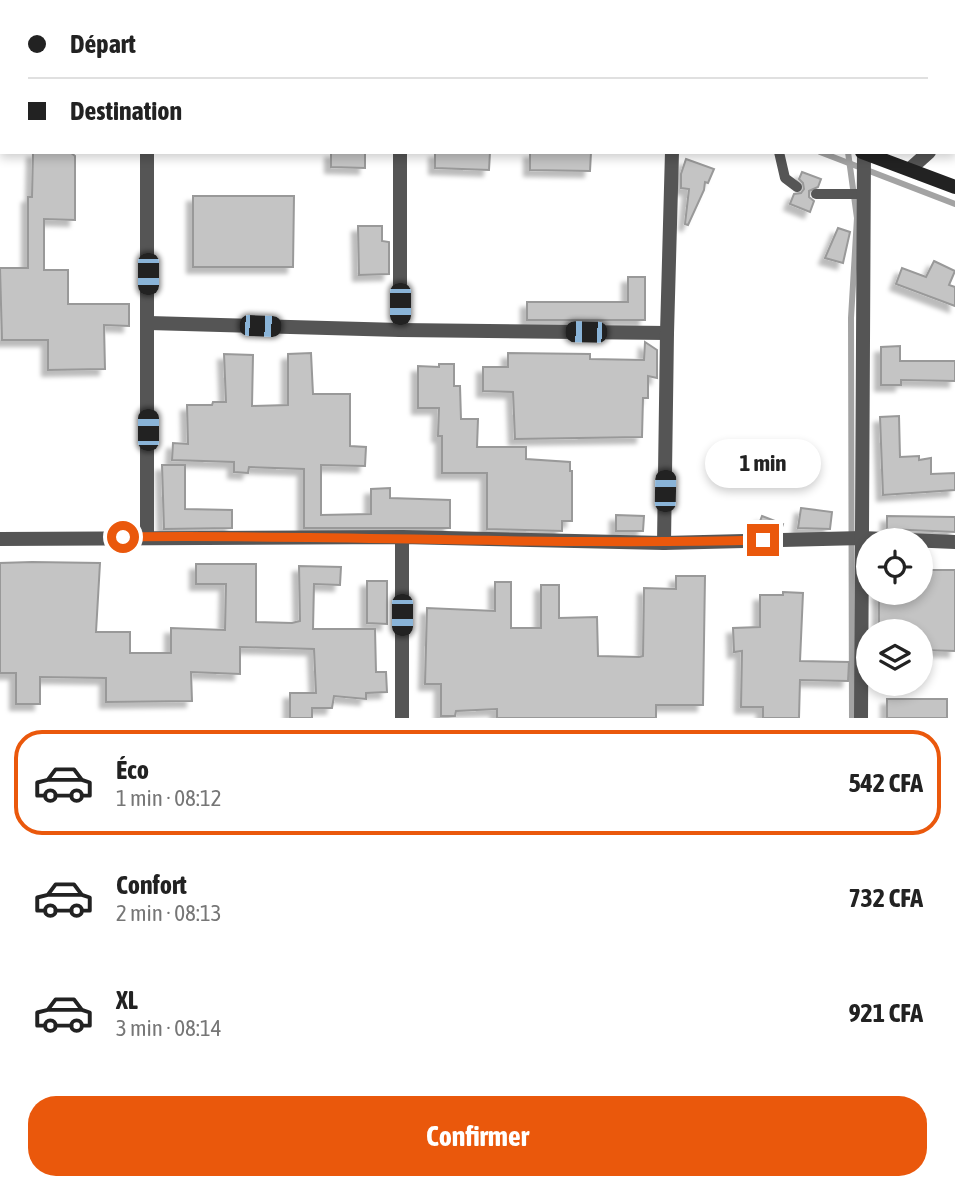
<!DOCTYPE html>
<html lang="fr">
<head>
<meta charset="utf-8">
<style>
	:root { --surface:#fff; --page:#f6f6f6; --text:#222; --muted:#767676; --line:#e0e0e0; --accent:#ea580c }
	body { margin:0; font-family:"Asap Condensed",sans-serif; background:var(--page); color:var(--text); height:100vh; display:flex; flex-direction:column; font-size:26px; white-space:nowrap }
	* { box-sizing:border-box; margin:0 }
	p { font-size:23px; color:var(--muted) }
	.icon { flex:none; width:38px; height:38px; fill:none; stroke:currentColor; stroke-width:2; stroke-linecap:round; stroke-linejoin:round }
	.map { position:relative; height:718px; overflow:hidden }
	.sheet { display:flex; flex-direction:column; background:var(--surface); flex:1 }
	.sheet>* { flex:none }
	.guide { position:absolute; left:0px; top:0px; width:956px; height:154px; box-shadow:0 4px 10px #0003; display:grid; align-content:center; height:154px; padding:0 28px; background:var(--surface) }
	.tools { position:absolute; left:856px; top:528px; display:grid; gap:14px }
	.tools a { display:grid; place-items:center; width:77px; height:77px; border-radius:50%; background:var(--surface); box-shadow:0 4px 10px #0003; font-size:35px }
	.end { position:absolute; width:32px; height:32px; margin:-16px; border:9px solid #ea580c; background:#fff; box-shadow:0 0 0 4px #fff }
	.from { border-radius:50% }
	.bubble { position:absolute; height:49px; border-radius:24px; background:var(--surface); box-shadow:0 4px 10px #0003; font-size:23px; font-weight:700; line-height:49px; text-align:center }
	.car { position:absolute; width:21px; height:42px; margin:-21px -10px; border-radius:9px; box-shadow:0 0 5px 2px #0007; background:linear-gradient(#222 24%,#8ab4d8 0 40%,#222 0 76%,#8ab4d8 0 86%,#222 0) }
	.guide b { display:flex; align-items:center; gap:24px; height:66px; font-size:26px }
	.guide b+b { border-top:2px solid var(--line) }
	.guide i { width:18px; height:18px; background:var(--text) }
	ul { padding:12px 0 0; list-style:none }
	li { display:flex; align-items:center; gap:21px; height:105px; margin:0 14px 10px; padding:0 14px; border:4px solid transparent; border-radius:28px }
	li div { flex:1 }
	li b { display:block; font-size:26px }
	li em { font-style:normal; font-weight:700 }
	li.current { border-color:var(--accent) }
	li>.icon { width:63px; height:63px; stroke-width:1.5 }
	.button { display:flex; gap:14px; margin-top:auto; padding:14px 28px }
	.button a { flex:1; height:80px; border-radius:28px; background:var(--accent); color:#fff; font-size:28px; font-weight:700; line-height:80px; text-align:center }
	.map>svg:first-child { display:block }
</style>
</head>
<body>
<div class="map">
<svg width="955" height="718" viewBox="0 0 955 718">
	<defs>
		<filter id="shadow"><feDropShadow dx="-6" dy="6" stdDeviation="2" flood-color="#0004"/></filter>
	</defs>
	<rect width="100%" height="100%" fill="#fff"/>
	<g fill="none" stroke-linecap="round" stroke-linejoin="round">
		<g stroke="#a3a3a3" stroke-width="6">
			<polyline points="497,0 502,2"/>
			<polyline points="820,152 955,204"/>
			<polyline points="848,152 857,218 851,318 852,718"/>
		</g>
	</g>
	<g fill="#c4c4c4" stroke="#999" stroke-width="2" filter="url(#shadow)">
		<polygon points="33,152 70,152 75,156 75,220 44,219 44,270 68,270 68,304 129,304 129,326 104,325 105,369 48,370 48,340 2,340 0,268 28,268 28,197 32,197"/>
		<polygon points="331,152 365,152 365,168 331,167"/>
		<polygon points="435,152 490,152 489,170 435,168"/>
		<polygon points="530,152 591,152 590,171 530,170"/>
		<polygon points="686,159 714,169 708,183 705,182 704,190 688,225 685,224 689,189 681,188 681,174"/>
		<polygon points="802,172 821,179 818,187 809,191 809,197 814,201 810,212 790,204 794,194 801,193 804,189 803,183 799,179"/>
		<polygon points="193,196 294,196 293,267 193,267"/>
		<polygon points="358,226 382,226 382,241 389,242 389,274 359,275"/>
		<polygon points="838,228 850,232 843,263 825,258"/>
		<polygon points="934,261 955,271 949,285 955,287 955,306 896,284 902,268 926,277"/>
		<polygon points="628,277 645,277 645,320 527,320 527,302 628,302"/>
		<polygon points="645,342 657,350 657,378 648,376 648,398 643,398 642,437 515,439 513,392 483,391 483,367 508,367 508,353 590,354 590,359 644,360"/>
		<polygon points="900,346 900,361 955,361 955,381 901,380 901,385 881,385 881,347"/>
		<polygon points="311,353 313,394 350,394 350,446 366,447 365,466 321,465 321,515 371,514 371,489 390,488 390,498 450,500 450,528 304,528 304,469 249,467 248,473 234,472 234,462 172,460 173,443 188,444 187,405 212,405 213,402 226,402 224,354 253,355 252,406 288,405 288,354"/>
		<polygon points="439,364 454,364 454,386 460,386 461,419 478,419 477,447 526,447 526,459 570,462 570,471 572,471 572,521 562,521 562,531 487,529 487,473 442,473 442,436 438,436 439,408 418,408 418,366 439,367"/>
		<polygon points="899,416 900,457 919,456 919,460 931,458 931,474 955,473 955,490 883,495 880,417"/>
		<polygon points="162,465 185,465 185,509 232,510 232,528 164,529"/>
		<polygon points="801,508 832,512 830,529 798,528"/>
		<polygon points="616,515 644,516 643,531 616,531"/>
		<polygon points="762,516 783,524 781,530 757,529"/>
		<polygon points="887,516 955,517 955,532 887,529"/>
		<polygon points="32,562 100,563 96,632 130,632 130,653 171,653 171,628 225,630 226,584 196,584 196,564 256,564 256,622 292,623 300,621 299,566 341,567 340,585 314,584 313,629 375,629 376,672 386,672 387,692 366,693 366,699 334,696 332,708 312,708 312,718 290,718 290,693 316,693 314,649 240,647 240,674 191,672 192,701 106,702 106,678 40,677 40,704 16,704 16,673 0,673 0,563"/>
		<polygon points="920,570 955,570 955,651 920,650 920,632 879,632 879,593 920,593"/>
		<polygon points="676,576 705,576 703,705 656,705 656,718 497,718 497,709 456,711 455,716 441,716 441,684 425,684 427,608 495,611 495,582 511,582 511,628 541,628 541,585 559,585 559,618 597,617 598,656 639,657 643,656 644,588 676,589"/>
		<polygon points="367,581 387,581 387,624 367,623"/>
		<polygon points="783,592 803,593 800,661 849,662 848,681 800,680 799,718 763,718 763,707 741,707 742,651 734,652 733,628 760,627 760,595 783,595"/>
		<rect x="887" y="699" width="60" height="19"/>
	</g>
	<g fill="none" stroke-linecap="round" stroke-linejoin="round">
		<g stroke="#555" stroke-width="10">
			<polyline points="421,2 422,0"/>
			<polyline points="779,152 785,178 797,187"/>
			<polyline points="816,194 864,194"/>
		</g>
		<g stroke="#555" stroke-width="14">
			<polyline points="152,2 152,0"/>
			<polyline points="402,2 402,0"/>
			<polyline points="606,2 606,0"/>
			<polyline points="865,2 865,0"/>
			<polyline points="0,124 2,124"/>
			<polyline points="954,132 955,132"/>
			<polyline points="910,169 929,152"/>
			<polyline points="149,323 400,330 667,333"/>
			<polyline points="400,330 400,152"/>
			<polyline points="147,537 147,152"/>
			<polyline points="402,537 402,718"/>
			<polyline points="0,539 402,537 664,543 862,538 955,542"/>
			<polyline points="664,543 667,333 672,152"/>
			<polyline points="861,718 864,152"/>
		</g>
		<g stroke="#222" stroke-width="14">
			<polyline points="452,0 457,2"/>
			<polyline points="862,152 955,187"/>
		</g>
	</g>
	<g fill="none" stroke-linecap="round" stroke-linejoin="round">
		<path stroke="#ea580c" stroke-width="9" d="M123,537c213,-3 427,9 640,3"/>
	</g>
</svg>
<div class="tools">
<a><svg class="icon" aria-label="locate" viewBox="0 0 24 24"><circle cx="12" cy="12" r="6"/><path d="M12 2v4M12 18v4M2 12h4M18 12h4"/></svg></a>
<a><svg class="icon" aria-label="layers" viewBox="0 0 24 24"><path d="M12 4l9 5-9 5-9-5zM3 14l9 5 9-5"/></svg></a>
</div>
<i class="end from" style="left:123px;top:537px"></i>
<i class="end" style="left:763px;top:540px"></i>
<div class="bubble" style="left:705px;top:439px;width:116px">1 min</div>
<i class="car" style="left:148px;top:274px;rotate:180deg"></i>
<i class="car" style="left:400px;top:304px;rotate:180deg"></i>
<i class="car" style="left:260px;top:326px;rotate:92deg"></i>
<i class="car" style="left:586px;top:332px;rotate:271deg"></i>
<i class="car" style="left:148px;top:430px;rotate:0deg"></i>
<i class="car" style="left:665px;top:491px;rotate:1deg"></i>
<i class="car" style="left:402px;top:615px;rotate:180deg"></i>
<div class="guide">
<b><i class="from"></i>Départ</b>
<b><i></i>Destination</b>
</div>
</div>
<section class="sheet">
<ul>
<li class="current"><svg class="icon" aria-label="car" viewBox="0 0 24 24"><path d="M5 17H2v-5l4-1 3-4h7l3 4 3 1v5h-3M9 17h6M6 11h13"/><circle cx="7" cy="17" r="2"/><circle cx="17" cy="17" r="2"/></svg><div><b>Éco</b><p>1 min · 08:12</p></div><em>542 CFA</em></li>
<li><svg class="icon" aria-label="car" viewBox="0 0 24 24"><path d="M5 17H2v-5l4-1 3-4h7l3 4 3 1v5h-3M9 17h6M6 11h13"/><circle cx="7" cy="17" r="2"/><circle cx="17" cy="17" r="2"/></svg><div><b>Confort</b><p>2 min · 08:13</p></div><em>732 CFA</em></li>
<li><svg class="icon" aria-label="car" viewBox="0 0 24 24"><path d="M5 17H2v-5l4-1 3-4h7l3 4 3 1v5h-3M9 17h6M6 11h13"/><circle cx="7" cy="17" r="2"/><circle cx="17" cy="17" r="2"/></svg><div><b>XL</b><p>3 min · 08:14</p></div><em>921 CFA</em></li>
</ul>
<div class="button"><a>Confirmer</a></div>
</section>
</body>
</html>
